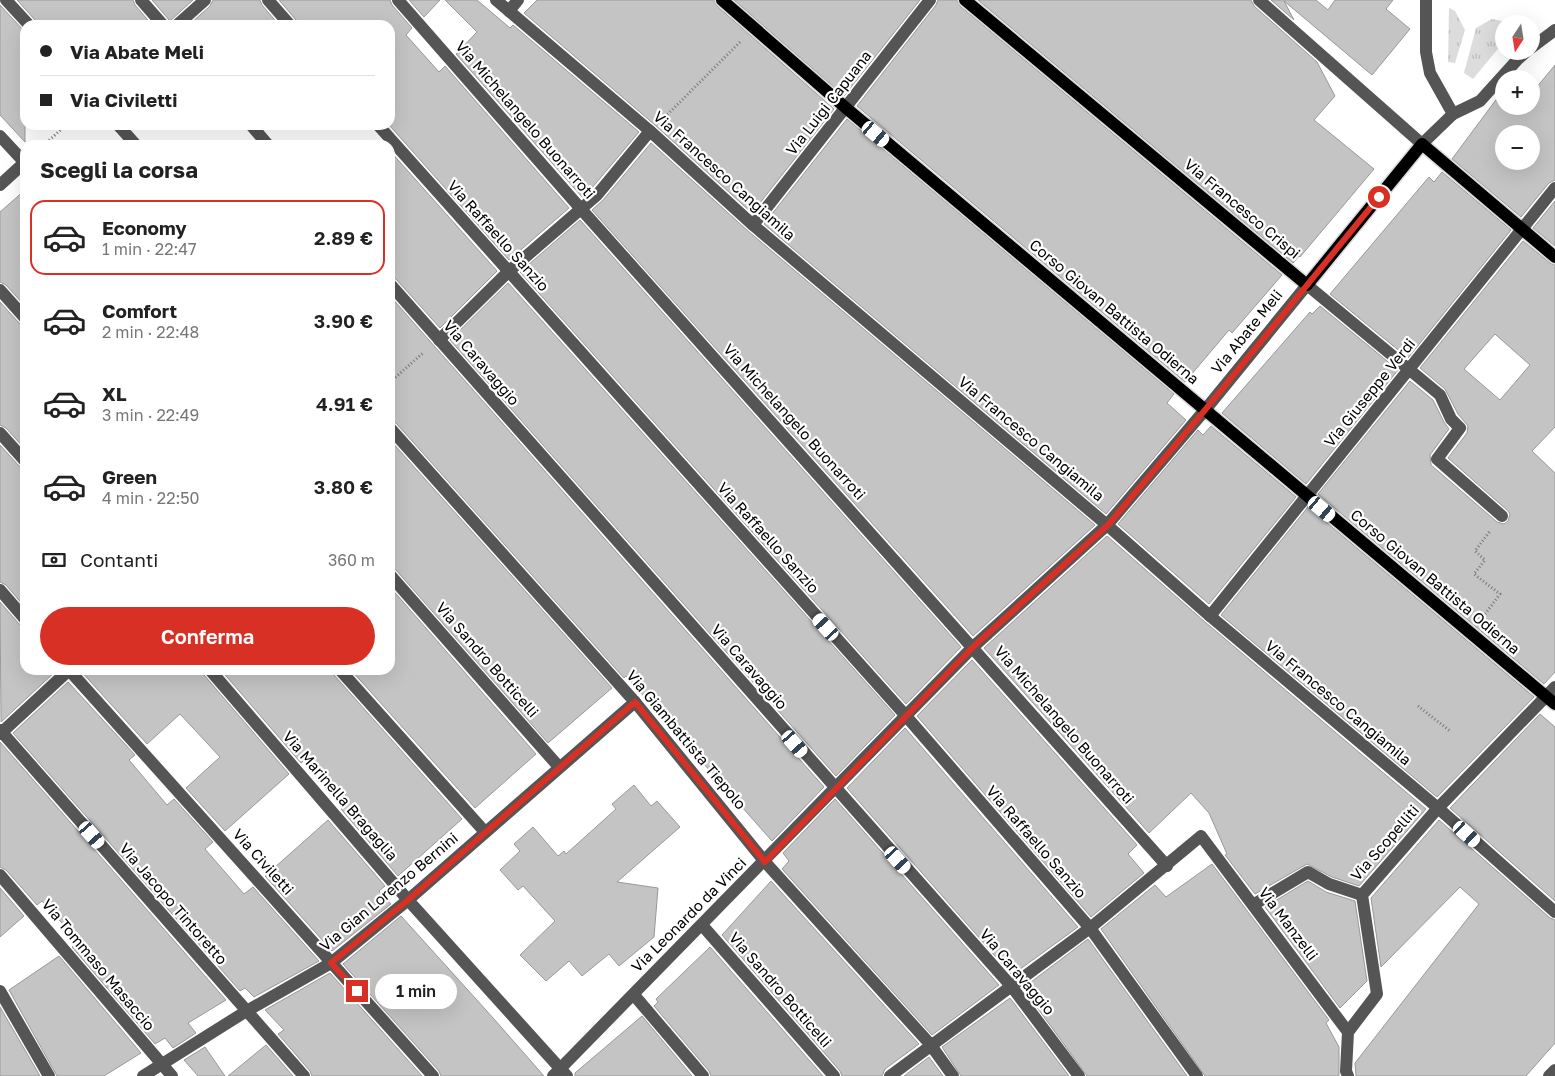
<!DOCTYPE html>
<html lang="it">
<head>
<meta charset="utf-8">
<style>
	:root { --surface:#fff; --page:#f2f2f2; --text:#222; --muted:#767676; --line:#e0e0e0; --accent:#d93025 }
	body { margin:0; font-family:"Golos Text",sans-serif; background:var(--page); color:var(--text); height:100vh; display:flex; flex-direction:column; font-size:19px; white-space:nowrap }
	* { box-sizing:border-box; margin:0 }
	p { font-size:16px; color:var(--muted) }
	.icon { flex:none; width:28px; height:28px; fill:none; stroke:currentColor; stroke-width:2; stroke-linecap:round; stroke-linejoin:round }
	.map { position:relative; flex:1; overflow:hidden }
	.drawer { position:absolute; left:20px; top:140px; width:375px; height:535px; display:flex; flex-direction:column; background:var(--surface); border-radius:15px; box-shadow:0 5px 20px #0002 }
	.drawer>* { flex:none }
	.hud { position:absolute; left:20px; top:20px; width:375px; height:110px; border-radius:15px; box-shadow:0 5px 20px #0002; display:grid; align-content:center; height:110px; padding:0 20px; background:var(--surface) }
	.needle { width:32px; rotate:192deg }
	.fabs { position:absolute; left:1495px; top:15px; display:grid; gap:10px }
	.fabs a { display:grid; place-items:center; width:45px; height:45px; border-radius:50%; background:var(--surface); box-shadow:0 5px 20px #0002; font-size:25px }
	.end { position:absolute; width:22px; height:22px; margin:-11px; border:6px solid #d93025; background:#fff; box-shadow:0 0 0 2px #fff }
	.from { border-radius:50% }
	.bubble { position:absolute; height:35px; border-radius:18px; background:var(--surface); box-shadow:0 5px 20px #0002; font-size:16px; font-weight:600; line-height:35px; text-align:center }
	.car { position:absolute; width:15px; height:30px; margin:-15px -8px; border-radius:6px; box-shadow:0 0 4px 1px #0007; background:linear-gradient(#fff 24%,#345 0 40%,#fff 0 76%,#345 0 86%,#fff 0) }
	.hud b { display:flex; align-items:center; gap:18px; height:48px; font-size:19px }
	.hud b+b { border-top:1px solid var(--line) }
	.hud i { width:12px; height:12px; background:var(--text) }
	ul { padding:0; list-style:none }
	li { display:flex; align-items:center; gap:15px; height:75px; margin:0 10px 8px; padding:0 10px; border:2px solid transparent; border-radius:15px }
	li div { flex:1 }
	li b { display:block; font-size:19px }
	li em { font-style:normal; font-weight:600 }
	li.on { border-color:var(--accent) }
	li>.icon { width:45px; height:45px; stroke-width:1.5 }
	h2 { padding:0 20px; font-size:22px; line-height:60px }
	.pay { display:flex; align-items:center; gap:12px; height:55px; padding:0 20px; font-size:19px }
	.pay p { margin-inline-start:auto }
	.button { display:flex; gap:10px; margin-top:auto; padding:10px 20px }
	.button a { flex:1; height:58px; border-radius:30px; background:var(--accent); color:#fff; font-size:20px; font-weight:600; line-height:58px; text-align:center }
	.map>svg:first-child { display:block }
</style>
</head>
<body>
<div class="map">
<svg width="1555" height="1076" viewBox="0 0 1555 1076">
	<defs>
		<pattern id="grass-tufts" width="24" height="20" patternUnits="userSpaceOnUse" patternTransform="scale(1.25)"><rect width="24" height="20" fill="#dcdcdc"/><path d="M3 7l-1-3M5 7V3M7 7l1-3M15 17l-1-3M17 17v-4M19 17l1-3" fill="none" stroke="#bbb"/></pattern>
	</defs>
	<rect width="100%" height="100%" fill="#fff"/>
	<g fill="url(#grass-tufts)">
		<polygon points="1449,8 1455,11 1465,30 1455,63 1448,62"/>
		<polygon points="1492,19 1502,21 1502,44 1473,79 1464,73 1476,28"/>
	</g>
	<g fill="#c4c4c4" stroke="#999" fill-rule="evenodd">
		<polygon points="17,0 133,0 135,5 152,25 37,25 35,20"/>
		<polygon points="152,0 193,0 170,21"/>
		<polygon points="213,0 260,0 262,5 279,25 189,25 210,6"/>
		<polygon points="279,0 390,0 392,5 412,28 406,35 439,72 445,66 569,208 509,260 390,126 390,25 298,25 296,20"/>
		<polygon points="409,0 440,0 424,17"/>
		<polygon points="445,0 477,0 510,28 513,25 639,132 591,189 582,197 456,54 477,32"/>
		<polygon points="537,0 714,0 717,6 834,109 752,213 655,125 524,13"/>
		<polygon points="734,0 920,0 844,96"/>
		<polygon points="938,0 957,0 960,6 1282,275 1232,333 1229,330 1185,382 857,106 936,5"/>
		<polygon points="978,0 1251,0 1254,6 1317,62 1335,96 1314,120 1374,169 1300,257 1299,256 1293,263"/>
		<polygon points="1271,0 1316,0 1328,10 1335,0 1393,0 1386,9 1410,29 1372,75 1284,1 1294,20"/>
		<polygon points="0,5 25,32 25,142 0,115"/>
		<path d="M1555,65v115l-6,3 -28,34 -69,-58 52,-70v17h27v-23l5,5zM1504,134h27v27h-27z"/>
		<polygon points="1517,72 1526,79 1511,79"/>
		<polygon points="847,119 1174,394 1167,403 1186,420 1106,514 764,224"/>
		<polygon points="651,143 748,231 1095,525 973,636 592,210 603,200"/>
		<polygon points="390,151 497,271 440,328 396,279 390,276"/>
		<polygon points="1442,172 1511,230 1408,358 1330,294 1429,177 1434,182"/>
		<polygon points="25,190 25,306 6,285 0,282 0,212"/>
		<polygon points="1555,201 1555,246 1533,228"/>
		<polygon points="580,220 961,647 906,704 520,272"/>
		<path d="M1523,241l27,22 5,2v162l-23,24 23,22v199l-11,12 -226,-190 92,-113 23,19 11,22 5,7 -19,26 1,10 66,57 7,2 4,-3 2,-7 -3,-4 -59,-52 19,-25 1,-7 -10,-12 -13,-25 -25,-21zM1495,334l35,31 -30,35 -36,-31z"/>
		<polygon points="508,283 895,715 836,776 450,340"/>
		<polygon points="390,296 824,787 772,841 626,676 624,678 396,423 390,420"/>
		<polygon points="0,302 19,323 25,326 25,449 6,428 0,425"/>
		<polygon points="1320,306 1398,370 1306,484 1222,413 1310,312 1312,314"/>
		<polygon points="1211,426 1296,497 1209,604 1118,524 1198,430 1203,435"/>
		<polygon points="390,440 612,688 548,743 396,570 390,567"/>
		<polygon points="0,445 19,466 25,469 25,607 6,585 0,582"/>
		<polygon points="1308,507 1534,697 1437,797 1221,615"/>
		<polygon points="1107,536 1205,622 1426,809 1359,886 1332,877 1307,864 1255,894 1225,855 1227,854 1209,813 1191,793 1149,833 984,648"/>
		<polygon points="390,587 536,754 475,808 351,670 390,670"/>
		<polygon points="0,602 19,624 25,627 25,670 57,670 1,722"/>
		<polygon points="972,660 1137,845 1128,854 1144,873 1091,917 917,716"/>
		<polygon points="80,670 202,670 204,675 289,774 225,831 186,788 220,757 180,714 147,744"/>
		<polygon points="221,670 332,670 334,675 462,819 398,876 341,809 348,803 308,757 301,763"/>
		<polygon points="68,682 135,755 129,760 167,805 174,799 213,842 205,849 244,894 253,887 319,961 254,997 245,988 240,991 13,733"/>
		<polygon points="1540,714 1555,727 1555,901 1450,808"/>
		<polygon points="905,728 1078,927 1012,975 847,788"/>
		<polygon points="0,742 226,1000 188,1023 196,1033 173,1048 165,1038 155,1044 72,947 79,942 42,901 37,905 6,870 0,867"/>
		<polygon points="634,785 651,806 657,801 680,827 617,882 658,888 654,937 619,966 609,954 582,976 569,961 546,981 520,955 555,921 523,886 518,890 500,870 520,851 514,844 533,827 558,856 564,851 566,854 616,809 612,804"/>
		<polygon points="835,799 999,985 932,1035 782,869 789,861 783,853"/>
		<polygon points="328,820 385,886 379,891 391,904 332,951 265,876"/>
		<polygon points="1439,820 1550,918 1555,920 1555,1043 1526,1076 1356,1076 1355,1063 1479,904 1460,887 1381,967 1371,898"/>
		<polygon points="1212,864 1329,1020 1326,1023 1339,1047 1339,1076 1205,1076 1101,929 1155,885 1166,897"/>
		<polygon points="771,881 919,1044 885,1069 882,1076 842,1076 840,1071 722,935"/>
		<polygon points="1308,881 1326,892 1355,901 1367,981 1340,1008 1265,907"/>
		<polygon points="0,888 24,916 0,937"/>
		<polygon points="401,916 494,1019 544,1076 441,1076 439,1071 343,964"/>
		<polygon points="1088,939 1187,1076 1087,1076 1023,988"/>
		<polygon points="710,947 823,1076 711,1076 709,1071 654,1006 658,1002 656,999"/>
		<polygon points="59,956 141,1053 104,1076 57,1076 9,990"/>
		<polygon points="330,973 422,1076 312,1076 310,1071 278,1034 284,1030 265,1010"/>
		<polygon points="1010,998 1069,1076 961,1076 942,1047"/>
		<polygon points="0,1007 40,1076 0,1076"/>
		<polygon points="642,1016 692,1076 575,1076 575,1073"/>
		<polygon points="266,1045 293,1076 228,1076"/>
		<polygon points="205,1047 225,1076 198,1076 184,1060"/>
		<polygon points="929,1057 943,1076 904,1076"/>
	</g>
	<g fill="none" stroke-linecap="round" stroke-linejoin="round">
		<defs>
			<g id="major">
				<polyline points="722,0 846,108 1555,704"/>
				<polyline points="965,0 1307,285 1422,144 1555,257"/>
			</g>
		</defs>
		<use href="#major" stroke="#dbdbdb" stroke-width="15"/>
		<g stroke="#777" stroke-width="3" stroke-dasharray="1 2.5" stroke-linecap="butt">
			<polyline points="665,117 740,42"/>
			<polyline points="44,145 66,125"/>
			<polyline points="390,382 423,353"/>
			<polyline points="1483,617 1500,594 1474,574 1485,560 1475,551 1490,531"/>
			<polyline points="1418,706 1450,731"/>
		</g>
		<g stroke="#555" stroke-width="12">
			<polyline points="6,0 29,25"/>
			<polyline points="141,0 163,25"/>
			<polyline points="268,0 290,25"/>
			<polyline points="398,0 581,209 1167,866"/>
			<polyline points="496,0 650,131 753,225 1107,525 1210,616 1438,808 1555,912"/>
			<polyline points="1259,0 1422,144 1453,114 1430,73 1426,52 1426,0"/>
			<polyline points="509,11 518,0"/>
			<polyline points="177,25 205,0"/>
			<polyline points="1531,48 1555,30"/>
			<polyline points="1453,114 1480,101 1518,59 1527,51"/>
			<polyline points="118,125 136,145"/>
			<polyline points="251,125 268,145"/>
			<polyline points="378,125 906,716 1090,928 1197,1076"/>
			<polyline points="0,136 25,163"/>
			<polyline points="0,185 24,163"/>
			<polyline points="753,225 930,0"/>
			<polyline points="390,284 1012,987 1079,1076"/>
			<polyline points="0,290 25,318"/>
			<polyline points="439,340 508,272 597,195 650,131"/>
			<polyline points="390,428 635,702 765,862 930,1044 953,1076"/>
			<polyline points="0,433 25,461"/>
			<polyline points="390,575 559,767"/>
			<polyline points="0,590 25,619"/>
			<polyline points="1210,616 1555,188"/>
			<polyline points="69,670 433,1076"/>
			<polyline points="210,670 408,900 567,1076"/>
			<polyline points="340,670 485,832"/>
			<polyline points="0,730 304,1076"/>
			<polyline points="0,734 69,670"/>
			<polyline points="0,875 172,1076"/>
			<polyline points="1253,905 1308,872 1329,884 1362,895"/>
			<polyline points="702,925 834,1076"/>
			<polyline points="0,991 49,1076"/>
			<polyline points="634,995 703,1076"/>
			<polyline points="143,1076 245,1012 331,963 408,900 635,702"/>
			<polyline points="553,1076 973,647 1107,525 1205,410 1307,285 1440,395 1451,419 1460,428 1437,459 1502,516"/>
			<polyline points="890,1076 1090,928 1201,836 1348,1032"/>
			<polyline points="1348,1076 1346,1071 1348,1032 1377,994 1362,895 1438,808 1555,687"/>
			<polyline points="1549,1076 1555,1070"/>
		</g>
		<use href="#major" stroke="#000" stroke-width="12"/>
	</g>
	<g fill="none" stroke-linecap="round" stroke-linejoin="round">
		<polyline stroke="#d93025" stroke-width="6" points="357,991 331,963 408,900 635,702 765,862 973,647 1108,525 1205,410 1379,197"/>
	</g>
	<g text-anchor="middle" stroke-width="4.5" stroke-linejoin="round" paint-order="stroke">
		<g font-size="15" fill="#000" stroke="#fff">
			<text transform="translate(829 103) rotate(-52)" y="5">Via Luigi Capuana</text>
			<text transform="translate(525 120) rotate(49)" y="5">Via Michelangelo Buonarroti</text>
			<text transform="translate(724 176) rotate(42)" y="5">Via Francesco Cangiamila</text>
			<text transform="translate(1242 209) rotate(40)" y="5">Via Francesco Crispi</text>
			<text transform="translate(498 236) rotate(48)" y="5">Via Raffaello Sanzio</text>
			<text transform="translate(1114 312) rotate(40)" y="5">Corso Giovan Battista Odierna</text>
			<text transform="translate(1247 332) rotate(-51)" y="5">Via Abate Meli</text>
			<text transform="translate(481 363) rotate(49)" y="5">Via Caravaggio</text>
			<text transform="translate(1370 393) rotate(-51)" y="5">Via Giuseppe Verdi</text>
			<text transform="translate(794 422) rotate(48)" y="5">Via Michelangelo Buonarroti</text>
			<text transform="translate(1031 439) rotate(40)" y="5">Via Francesco Cangiamila</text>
			<text transform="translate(768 538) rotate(48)" y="5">Via Raffaello Sanzio</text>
			<text transform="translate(1435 582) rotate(40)" y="5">Corso Giovan Battista Odierna</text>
			<text transform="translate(487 660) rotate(49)" y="5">Via Sandro Botticelli</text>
			<text transform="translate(749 667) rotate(49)" y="5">Via Caravaggio</text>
			<text transform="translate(1338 703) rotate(40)" y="5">Via Francesco Cangiamila</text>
			<text transform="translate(1064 725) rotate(49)" y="5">Via Michelangelo Buonarroti</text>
			<text transform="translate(686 740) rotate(50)" y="5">Via Giambattista Tiepolo</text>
			<text transform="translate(340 796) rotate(49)" y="5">Via Marinella Bragaglia</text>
			<text transform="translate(1036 842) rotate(49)" y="5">Via Raffaello Sanzio</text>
			<text transform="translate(1385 843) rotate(-49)" y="5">Via Scopelliti</text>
			<text transform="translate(263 862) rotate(48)" y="5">Via Civiletti</text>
			<text transform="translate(389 892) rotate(-40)" y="5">Via Gian Lorenzo Bernini</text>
			<text transform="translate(173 904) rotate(49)" y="5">Via Jacopo Tintoretto</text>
			<text transform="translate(689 915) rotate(-45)" y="5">Via Leonardo da Vinci</text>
			<text transform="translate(1288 924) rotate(53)" y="5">Via Manzelli</text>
			<text transform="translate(98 965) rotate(50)" y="5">Via Tommaso Masaccio</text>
			<text transform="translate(1017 972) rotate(50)" y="5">Via Caravaggio</text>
			<text transform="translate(780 990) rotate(49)" y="5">Via Sandro Botticelli</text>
		</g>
	</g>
</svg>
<div class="fabs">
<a><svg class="needle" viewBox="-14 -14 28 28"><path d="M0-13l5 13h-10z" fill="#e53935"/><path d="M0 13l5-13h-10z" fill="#767676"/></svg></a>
<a>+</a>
<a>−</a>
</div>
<i class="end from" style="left:1379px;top:197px"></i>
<i class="end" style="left:357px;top:991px"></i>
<div class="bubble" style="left:375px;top:974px;width:82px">1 min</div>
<i class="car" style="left:876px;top:134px;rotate:130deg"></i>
<i class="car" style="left:1322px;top:509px;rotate:130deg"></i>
<i class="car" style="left:826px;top:627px;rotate:318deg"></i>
<i class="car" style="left:795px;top:744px;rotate:139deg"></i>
<i class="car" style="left:1467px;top:834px;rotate:132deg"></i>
<i class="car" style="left:92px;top:835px;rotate:139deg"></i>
<i class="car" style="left:898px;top:860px;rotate:138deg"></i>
<div class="hud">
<b><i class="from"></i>Via Abate Meli</b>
<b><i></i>Via Civiletti</b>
</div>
<section class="drawer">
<h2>Scegli la corsa</h2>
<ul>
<li class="on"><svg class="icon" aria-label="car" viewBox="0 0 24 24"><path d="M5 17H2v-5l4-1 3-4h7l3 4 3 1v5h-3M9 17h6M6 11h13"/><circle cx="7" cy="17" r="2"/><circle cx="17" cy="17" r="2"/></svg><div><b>Economy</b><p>1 min · 22:47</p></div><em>2.89 €</em></li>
<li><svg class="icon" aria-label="car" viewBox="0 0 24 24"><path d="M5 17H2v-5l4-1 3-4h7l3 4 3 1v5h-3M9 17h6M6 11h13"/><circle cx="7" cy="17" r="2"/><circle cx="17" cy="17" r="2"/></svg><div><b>Comfort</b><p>2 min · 22:48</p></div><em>3.90 €</em></li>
<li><svg class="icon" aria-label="car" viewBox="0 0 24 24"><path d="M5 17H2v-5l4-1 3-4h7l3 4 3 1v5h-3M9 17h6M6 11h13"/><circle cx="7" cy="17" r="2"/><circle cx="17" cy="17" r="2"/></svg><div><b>XL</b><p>3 min · 22:49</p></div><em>4.91 €</em></li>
<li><svg class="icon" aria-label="car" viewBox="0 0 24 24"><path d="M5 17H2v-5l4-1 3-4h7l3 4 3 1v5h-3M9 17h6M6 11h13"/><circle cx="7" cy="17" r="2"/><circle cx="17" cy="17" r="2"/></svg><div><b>Green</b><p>4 min · 22:50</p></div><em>3.80 €</em></li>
</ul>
<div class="pay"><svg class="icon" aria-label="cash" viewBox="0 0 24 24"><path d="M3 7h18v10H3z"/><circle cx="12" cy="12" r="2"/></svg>Contanti<p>360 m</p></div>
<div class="button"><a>Conferma</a></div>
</section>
</div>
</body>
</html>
